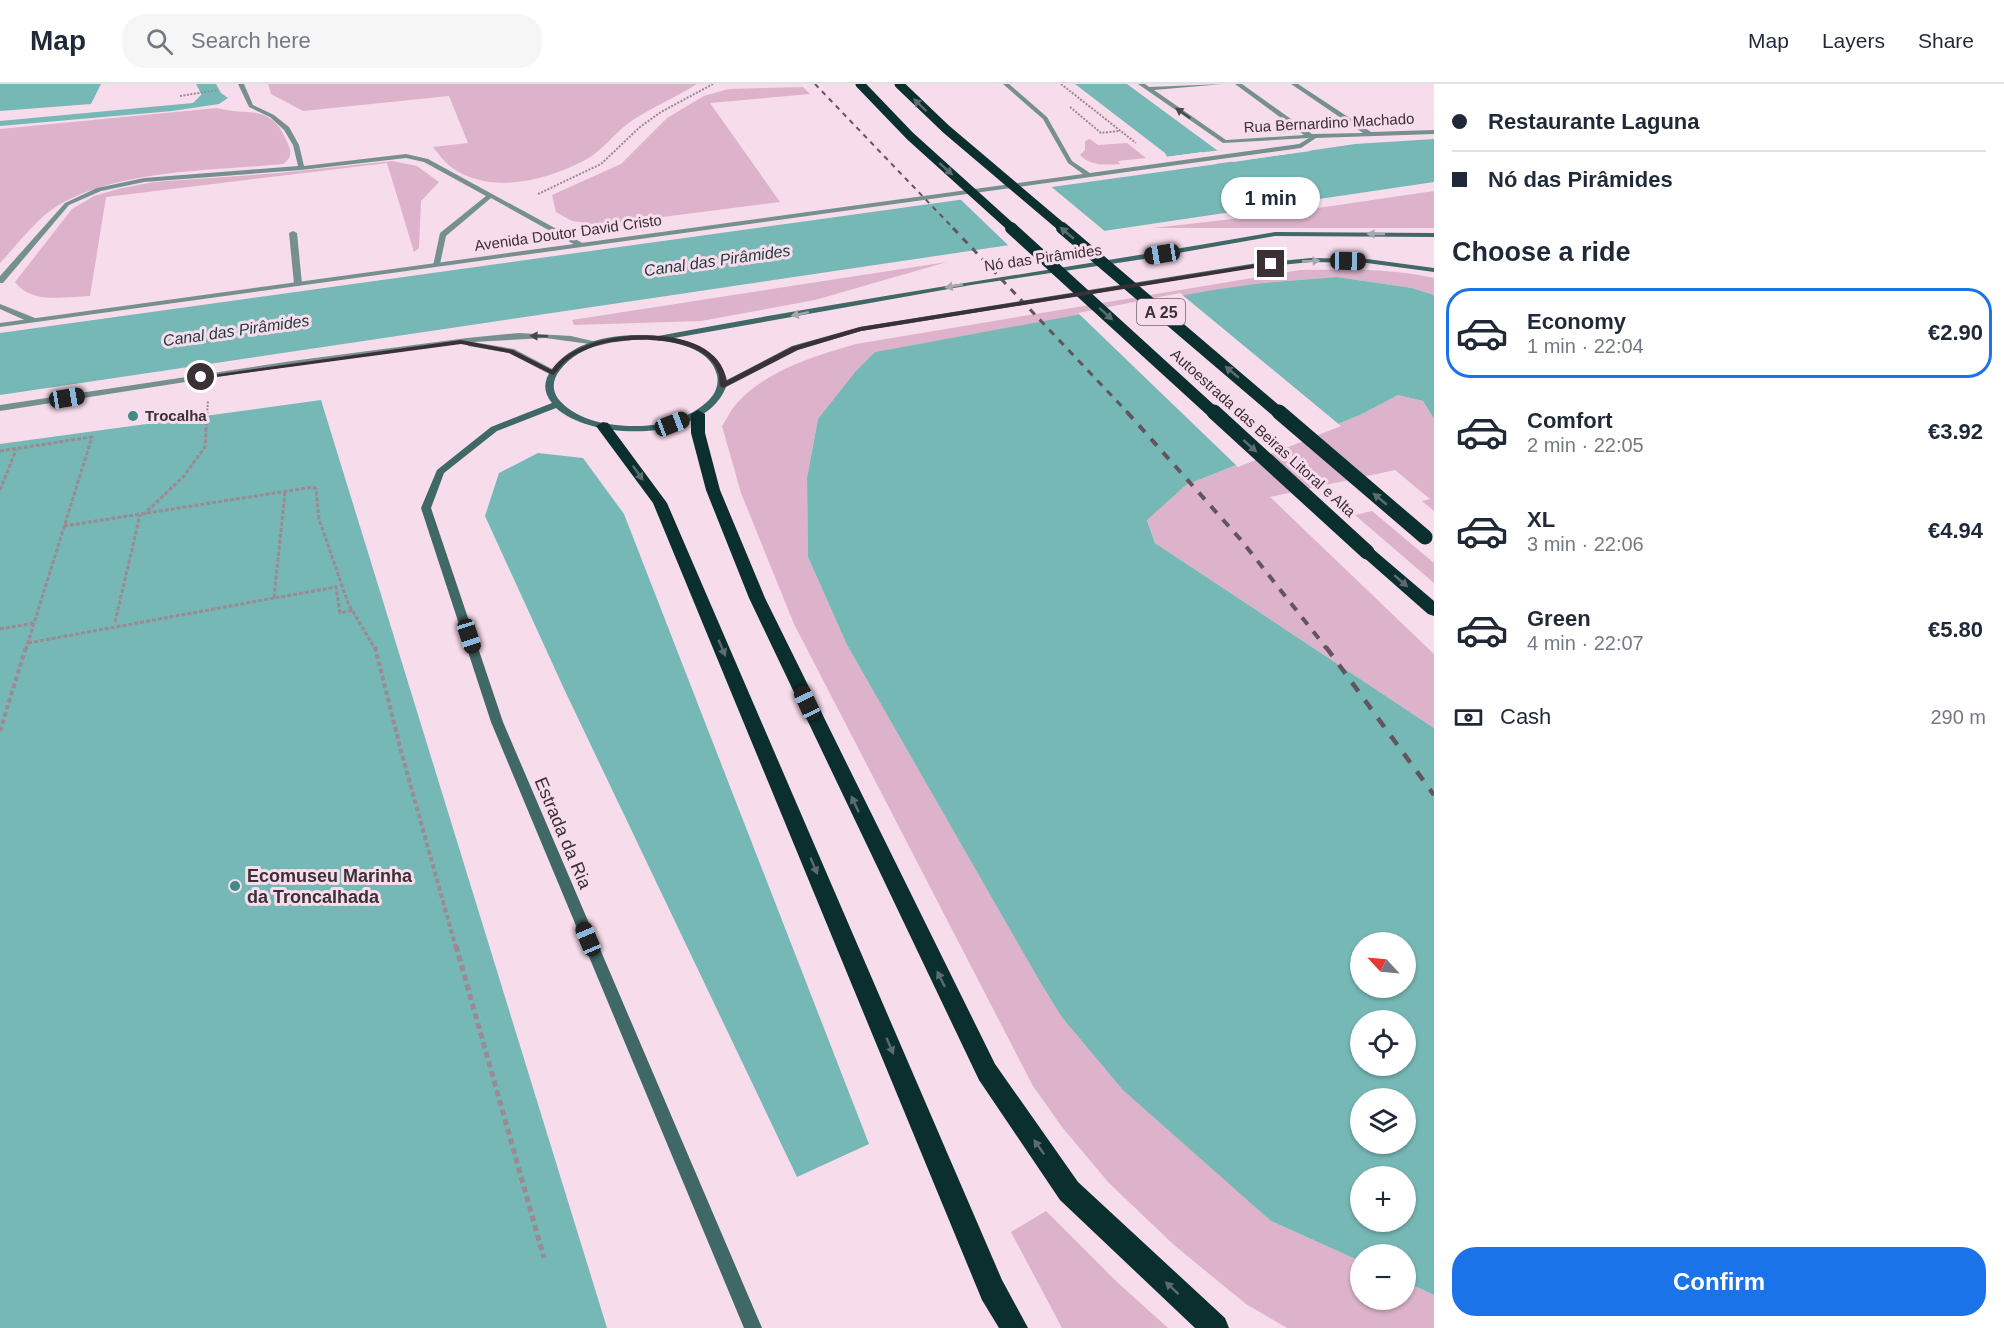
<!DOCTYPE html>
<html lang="en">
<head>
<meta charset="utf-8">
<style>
	:root { --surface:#fff; --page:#f6f6f7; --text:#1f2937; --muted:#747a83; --line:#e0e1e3; --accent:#1a73e8 }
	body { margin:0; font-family:Arial,sans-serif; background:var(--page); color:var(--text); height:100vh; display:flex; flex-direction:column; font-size:22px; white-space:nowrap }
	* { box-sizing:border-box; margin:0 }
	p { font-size:20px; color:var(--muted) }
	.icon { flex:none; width:33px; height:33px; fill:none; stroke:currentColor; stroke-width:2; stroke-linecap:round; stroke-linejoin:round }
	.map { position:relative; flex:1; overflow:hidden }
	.side { display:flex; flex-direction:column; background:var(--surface); width:570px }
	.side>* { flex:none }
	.banner { display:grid; align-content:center; height:132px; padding:0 18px; background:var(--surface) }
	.needle { width:39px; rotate:296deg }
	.fabs { position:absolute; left:1350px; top:848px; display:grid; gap:12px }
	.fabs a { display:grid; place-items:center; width:66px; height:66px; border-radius:50%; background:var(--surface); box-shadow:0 2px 4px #0004; font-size:30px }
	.end { position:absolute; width:27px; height:27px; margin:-14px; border:8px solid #3a3036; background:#fff; box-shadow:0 0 0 3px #fff }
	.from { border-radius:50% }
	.bubble { position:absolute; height:42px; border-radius:21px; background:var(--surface); box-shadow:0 2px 4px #0004; font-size:20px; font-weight:700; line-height:42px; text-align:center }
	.car { position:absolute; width:18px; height:36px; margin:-18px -9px; border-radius:8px; box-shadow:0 0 4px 2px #0007; background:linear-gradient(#222 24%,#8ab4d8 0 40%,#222 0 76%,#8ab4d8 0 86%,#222 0) }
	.banner b { display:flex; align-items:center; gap:21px; height:57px; font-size:22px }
	.banner b+b { border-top:2px solid var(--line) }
	.banner i { width:15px; height:15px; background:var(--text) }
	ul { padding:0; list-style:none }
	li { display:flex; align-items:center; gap:18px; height:90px; margin:0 12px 9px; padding:0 6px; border:3px solid transparent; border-radius:24px }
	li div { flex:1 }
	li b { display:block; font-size:22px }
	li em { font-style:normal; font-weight:700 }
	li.on { border-color:var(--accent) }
	li>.icon { width:54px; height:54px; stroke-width:1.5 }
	h2 { padding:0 18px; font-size:27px; line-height:72px }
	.pay { display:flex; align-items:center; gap:15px; height:66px; padding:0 18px; font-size:22px }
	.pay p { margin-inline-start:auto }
	.cta { display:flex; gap:12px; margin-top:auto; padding:12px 18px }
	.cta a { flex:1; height:69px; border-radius:24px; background:var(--accent); color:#fff; font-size:24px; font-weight:700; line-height:69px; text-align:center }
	header { display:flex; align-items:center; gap:36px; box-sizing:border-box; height:84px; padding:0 30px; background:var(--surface); border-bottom:2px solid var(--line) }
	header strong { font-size:28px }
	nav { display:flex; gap:33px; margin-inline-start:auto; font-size:21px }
	.search { width:420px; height:54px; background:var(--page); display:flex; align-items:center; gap:15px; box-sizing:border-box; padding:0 21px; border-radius:24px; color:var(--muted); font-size:22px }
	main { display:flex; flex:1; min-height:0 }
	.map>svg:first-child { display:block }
</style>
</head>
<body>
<header>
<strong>Map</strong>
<div class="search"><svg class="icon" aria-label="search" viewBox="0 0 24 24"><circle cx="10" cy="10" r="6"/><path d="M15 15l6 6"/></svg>Search here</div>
<nav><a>Map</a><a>Layers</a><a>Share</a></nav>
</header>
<main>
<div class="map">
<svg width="1434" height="1244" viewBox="0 0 1434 1244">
	<rect width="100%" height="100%" fill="#f7dceb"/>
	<g fill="#dcb3ca">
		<path d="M268,0h429c-21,13 -44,23 -64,36 -17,11 -29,29 -46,39 -39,21 -96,37 -136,8 -7,-5 -13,-14 -18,-20l35,-4 -19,-47 -146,15 -32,-17z"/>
		<polygon points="803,3 810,10 710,19 780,118 600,141 572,137 556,128 552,111 621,80 667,34 704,12 728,5"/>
		<path d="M217,24c34,9 54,-6 71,36 4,9 3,14 -5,20 -70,7 -158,5 -221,39 -24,13 -43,40 -62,60v-134z"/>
		<path d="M1090,55l8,6 29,-2 19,15 -28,3 2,3c-14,1 -30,2 -40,-9l5,-5v-9z"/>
		<path d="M392,77l25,5 22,16 -18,19 -2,47 -5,4 -27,-89 -281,34 -16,99c-26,1 -59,8 -75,-14l57,-73 22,-13 28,-8 32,-6 125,-9z"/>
		<polygon points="1434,107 1434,144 1153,144 1277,130"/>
		<polygon points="947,178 815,216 701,237 574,241 572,236"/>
		<path d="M1300,186c45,-1 90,-2 134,8v17l-22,-7 -75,-11 -75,6 -387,69 -57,67 -11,59 1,79 39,88 214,371 210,205 89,40v38h46v-17l28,13v33h-147l-41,-24 -72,-59 -65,-62 -47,-56 -29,-41 -239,-462 -53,-131 -19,-67c5,-7 9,-17 15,-23 30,-33 78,-47 119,-59z"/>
		<polygon points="1398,311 1423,317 1434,335 1434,427 1422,417 1430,415 1395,386 1270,413 1434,570 1434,644 1155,459 1147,435 1186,401 1360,331"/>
		<polygon points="1372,427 1434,479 1434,499 1355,431"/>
		<polygon points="1046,1127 1117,1198 1168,1244 1062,1244 1011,1148"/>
	</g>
	<g fill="#76b8b6" fill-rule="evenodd">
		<polygon points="0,0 101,0 91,20 0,27"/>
		<polygon points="1075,0 1127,0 1233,78 1355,60 1434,55 1434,98 0,311 0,249 1217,80 1202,68 1167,73 1165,69"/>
		<polygon points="218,7 228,14 219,20 172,27 0,42 0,37 193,19 202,10"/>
		<path d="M1337,193l75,11 22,7v124l-11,-18 -25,-6 -38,20 -174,70 -39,35 8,23 279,185v567l-28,-13v-28h-46v7l-89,-40 -148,-131 -62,-74 -23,-38 -191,-333 -39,-88 -1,-79 11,-59 38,-48 19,-19 338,-62 49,-7zM1360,858h46v45h-46zM1360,936h46v45h-46zM1360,1014h46v45h-46zM1360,1092h46v45h-46z"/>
		<polygon points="321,316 607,1244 0,1244 0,360"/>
		<polygon points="538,369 583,374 624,430 869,1060 797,1093 565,607 485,432 499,389"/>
	</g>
	<g fill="#f7dceb">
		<polygon points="1306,65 1311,67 1148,89 1144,87 1210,78 1201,72 1167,76 1164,73 1222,66 1234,75"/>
		<polygon points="1048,100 1107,149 1010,163 958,113"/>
		<polygon points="1180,209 1341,342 1238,383 1078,229"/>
	</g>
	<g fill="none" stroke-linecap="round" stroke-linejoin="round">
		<polygon fill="#76b8b6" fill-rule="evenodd" points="196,0 216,0 221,9 217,13 210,15 203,13"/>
		<g stroke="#9c8994" stroke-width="2" stroke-dasharray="2 1.5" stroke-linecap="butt">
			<polyline points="1061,0 1136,59"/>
			<polyline points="180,12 218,6"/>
			<polyline points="1070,23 1101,49 1119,47"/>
			<polyline points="538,110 601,80 640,43 661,28 713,0"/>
			<polyline points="207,330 208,316"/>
		</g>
		<g stroke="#9c8994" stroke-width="3" stroke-dasharray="4 2" stroke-linecap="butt">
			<polyline points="0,367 92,353 26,565"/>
			<polyline points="0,406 16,366"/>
			<polyline points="285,408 274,514 336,503 340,529 353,526"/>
			<polyline points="143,431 184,392 205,363 207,328"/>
			<polyline points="64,442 313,403 316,405 319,435 348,519 375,565"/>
			<polyline points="115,538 140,431"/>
			<polyline points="0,545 34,539"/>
			<polyline points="28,559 274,514"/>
		</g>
		<g stroke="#9c8994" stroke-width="4" stroke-dasharray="4.5 3" stroke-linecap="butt">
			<polyline points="375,563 401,667 456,864"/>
			<polyline points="0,647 26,563"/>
		</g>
		<polyline stroke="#9c8994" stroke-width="5" stroke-dasharray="6 4" stroke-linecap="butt" points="456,862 544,1174"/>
		<g fill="#76908f" fill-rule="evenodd">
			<polygon points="238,0 244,0 253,21 274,31 289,43 299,61 304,82 406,70 428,75 586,161 579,163 491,114 446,152 440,180 433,182 440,149 486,112 424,78 406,74 301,86 144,98 101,107 69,121 3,199 0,199 0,192 65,119 97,104 144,94 298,82 293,61 284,46 270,33 249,23"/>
			<polygon points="293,147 297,149 302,200 298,202 294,200 289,149"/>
			<polygon points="0,220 35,234 36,236 29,238 0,225"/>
		</g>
		<g fill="#76908f" fill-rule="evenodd">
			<polygon points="1003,0 1009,0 1047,33 1072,77 1090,89 1299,60 1309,54 1223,59 1138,0 1145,0 1149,3 1223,0 1154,6 1226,56 1304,51 1235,0 1242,0 1312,50 1363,49 1291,0 1298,0 1371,48 1434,46 1434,50 1316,54 1301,64 0,243 0,239 1083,90 1068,79 1043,35"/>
			<polygon points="519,249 571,252 601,259 597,261 545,254 473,258 514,265 556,287 557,289 553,292 509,269 468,262 468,258 243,289 0,327 0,321 292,277 467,254"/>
		</g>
		<path fill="#3f6866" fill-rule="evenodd" d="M1275,148l159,1v4l-159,-1 -131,23 -173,26 -297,53c23,5 47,16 53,42l65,-34 68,-19 391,-63 60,-6 56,1 67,9v4l-67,-9 -56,-1 -60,6 -390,63 -63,19 -72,37c-21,55 -132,55 -170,21l-59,23 -53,42 -13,35 72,214 259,606h-18l-253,-606 -70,-214 16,-38 54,-43 61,-24c-9,-11 -9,-22 0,-34 23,-31 70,-37 106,-33 205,-39 412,-68 617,-104zM648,255c24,3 62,7 69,36 3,13 -5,24 -15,31 -12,9 -26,15 -41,18 -32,5 -77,2 -100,-22 -9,-9 -10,-21 -1,-32 21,-27 56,-29 88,-31z"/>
		<g fill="#0b2f2f" fill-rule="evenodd">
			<polygon points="698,326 705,330 705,349 720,406 765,514 995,980 1078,1098 1225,1234 1229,1244 1195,1244 1060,1116 979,996 749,514 706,406 691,349 691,330"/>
			<polygon points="603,338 608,339 667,419 1002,1196 1028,1244 999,1244 982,1216 653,419 596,342"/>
			<polygon points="1367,463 1373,465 1434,517 1434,532 1428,530 1361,471 1359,468 1361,465"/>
		</g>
		<polyline stroke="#63555d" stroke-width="2" stroke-dasharray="5 5" stroke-linecap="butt" points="815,0 954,145"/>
		<polyline stroke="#63555d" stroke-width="3" stroke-dasharray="7 7" stroke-linecap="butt" points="953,144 1129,330"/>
		<polyline stroke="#63555d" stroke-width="4" stroke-dasharray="9 9" stroke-linecap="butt" points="1127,328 1241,456 1327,565"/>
		<polyline stroke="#63555d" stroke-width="4.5" stroke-dasharray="11 11" stroke-linecap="butt" points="1326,563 1434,711"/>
		<g stroke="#0b2f2f" stroke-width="9">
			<polyline points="860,0 910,52 1013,145"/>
			<polyline points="899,0 946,45 1064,145"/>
		</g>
		<g stroke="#0b2f2f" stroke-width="12">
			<polyline points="1011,144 1215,330"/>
			<polyline points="1062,144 1280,330"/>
		</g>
		<g stroke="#0b2f2f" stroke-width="15">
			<polyline points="1214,328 1367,468"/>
			<polyline points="1279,328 1425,453"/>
		</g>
	</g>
	<defs><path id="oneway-solid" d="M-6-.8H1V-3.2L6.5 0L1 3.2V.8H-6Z" transform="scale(1.5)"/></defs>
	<g fill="#5e6c71">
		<use href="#oneway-solid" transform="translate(920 21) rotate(-136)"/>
		<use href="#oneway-solid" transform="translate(946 85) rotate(42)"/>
		<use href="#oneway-solid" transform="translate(1067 149) rotate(-140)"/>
		<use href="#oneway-solid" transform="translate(1106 230) rotate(42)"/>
		<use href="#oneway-solid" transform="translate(1232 288) rotate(-140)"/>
		<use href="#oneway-solid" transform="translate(1250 362) rotate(42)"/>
		<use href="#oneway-solid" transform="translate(638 389) rotate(55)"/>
		<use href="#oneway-solid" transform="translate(1380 415) rotate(-140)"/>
		<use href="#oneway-solid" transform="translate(1401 497) rotate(41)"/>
		<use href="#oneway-solid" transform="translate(722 564) rotate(67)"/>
		<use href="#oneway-solid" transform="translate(855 720) rotate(-115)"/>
		<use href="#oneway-solid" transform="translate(814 782) rotate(67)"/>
		<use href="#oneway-solid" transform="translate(941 895) rotate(-116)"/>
		<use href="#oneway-solid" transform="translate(890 962) rotate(67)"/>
		<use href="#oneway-solid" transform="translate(1039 1063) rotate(-125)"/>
		<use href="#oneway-solid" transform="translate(1172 1204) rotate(-137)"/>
	</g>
	<g fill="#49484c">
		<use href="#oneway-solid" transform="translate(1183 29) rotate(-145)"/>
		<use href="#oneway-solid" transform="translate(539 252) rotate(-178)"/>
	</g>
	<g fill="#a4a8af">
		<use href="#oneway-solid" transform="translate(1376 150) rotate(-180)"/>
		<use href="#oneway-solid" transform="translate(1311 177) rotate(-3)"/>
		<use href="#oneway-solid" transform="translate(954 202) rotate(170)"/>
		<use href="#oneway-solid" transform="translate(800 230) rotate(168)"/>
	</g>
	<path fill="#3a3036" d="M1271,178l2,3 -412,66 -64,19 -74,38 -3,-2c-1,-5 0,-11 -2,-14 -12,-37 -90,-36 -120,-27 -12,4 -27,10 -36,20 -4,4 -5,7 -9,10l-44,-22 -48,-9 -260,35 -3,-2 263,-37 52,10 39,20c28,-44 168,-52 174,11l66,-34 68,-20z"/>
	<g fill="#428a88" stroke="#f7dceb" stroke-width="2">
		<circle cx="133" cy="332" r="6"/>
		<circle cx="235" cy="802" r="6"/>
	</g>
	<g text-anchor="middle" stroke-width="6" stroke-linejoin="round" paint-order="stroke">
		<g font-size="15" fill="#3a3036" stroke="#f7dceb">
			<text transform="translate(1329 39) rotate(-3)" y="5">Rua Bernardino Machado</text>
			<text transform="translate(568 149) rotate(-8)" y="5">Avenida Doutor David Cristo</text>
			<text transform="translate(1043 174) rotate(-8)" y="5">Nó das Pirâmides</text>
			<text transform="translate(1263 349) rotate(42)" y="5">Autoestrada das Beiras Litoral e Alta</text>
		</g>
		<g font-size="15" font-weight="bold" fill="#3a3036" stroke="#f7dceb" text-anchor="start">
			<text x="145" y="337">Trocalha</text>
		</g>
		<g font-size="16" font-style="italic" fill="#1a3b3a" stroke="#f7dceb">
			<text transform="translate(717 176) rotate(-8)" y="6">Canal das Pirâmides</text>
			<text transform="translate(236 246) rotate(-8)" y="6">Canal das Pirâmides</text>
		</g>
		<rect fill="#f7dceb" stroke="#73646c" stroke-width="1.5" x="1137" y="215" width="48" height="26" rx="4.5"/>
		<g font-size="16" font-weight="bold" fill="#3a3036">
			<text x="1161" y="234">A 25</text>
		</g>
		<g font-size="18" fill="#3a3036" stroke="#f7dceb">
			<text transform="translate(563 749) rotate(67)" y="6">Estrada da Ria</text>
		</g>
		<g font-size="18" font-weight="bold" fill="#3a3036" stroke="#f7dceb" text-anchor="start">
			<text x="247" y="798">Ecomuseu Marinha<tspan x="247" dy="21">da Troncalhada</tspan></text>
		</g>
	</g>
</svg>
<div class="fabs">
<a><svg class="needle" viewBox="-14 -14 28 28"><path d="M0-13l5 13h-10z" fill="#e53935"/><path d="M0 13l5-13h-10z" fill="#747a83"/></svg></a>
<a><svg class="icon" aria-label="locate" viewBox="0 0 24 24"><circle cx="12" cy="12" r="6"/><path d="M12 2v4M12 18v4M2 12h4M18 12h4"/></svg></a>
<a><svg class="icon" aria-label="layers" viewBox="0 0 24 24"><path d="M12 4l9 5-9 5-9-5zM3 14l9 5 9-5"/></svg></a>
<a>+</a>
<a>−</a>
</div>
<i class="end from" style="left:201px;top:293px"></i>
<i class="end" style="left:1271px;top:180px"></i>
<div class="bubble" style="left:1221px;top:93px;width:99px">1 min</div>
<i class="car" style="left:1162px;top:170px;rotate:261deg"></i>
<i class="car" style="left:1348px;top:177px;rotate:91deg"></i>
<i class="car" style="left:67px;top:314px;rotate:81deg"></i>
<i class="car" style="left:672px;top:340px;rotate:69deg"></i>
<i class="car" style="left:469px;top:552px;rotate:162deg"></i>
<i class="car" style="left:807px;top:619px;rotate:335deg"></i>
<i class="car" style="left:588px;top:855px;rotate:337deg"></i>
</div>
<section class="side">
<div class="banner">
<b><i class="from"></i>Restaurante Laguna</b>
<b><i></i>Nó das Pirâmides</b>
</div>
<h2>Choose a ride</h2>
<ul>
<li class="on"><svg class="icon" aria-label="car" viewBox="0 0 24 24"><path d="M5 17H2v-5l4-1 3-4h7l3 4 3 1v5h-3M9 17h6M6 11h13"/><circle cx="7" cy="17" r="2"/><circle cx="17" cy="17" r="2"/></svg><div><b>Economy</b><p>1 min · 22:04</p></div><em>€2.90</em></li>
<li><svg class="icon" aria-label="car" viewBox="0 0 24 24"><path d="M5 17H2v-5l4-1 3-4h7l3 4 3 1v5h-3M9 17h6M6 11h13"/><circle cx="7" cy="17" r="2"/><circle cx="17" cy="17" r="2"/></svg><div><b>Comfort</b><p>2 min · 22:05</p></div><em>€3.92</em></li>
<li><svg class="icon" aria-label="car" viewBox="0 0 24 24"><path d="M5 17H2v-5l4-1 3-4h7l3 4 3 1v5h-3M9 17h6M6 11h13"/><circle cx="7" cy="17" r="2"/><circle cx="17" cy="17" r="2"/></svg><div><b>XL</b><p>3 min · 22:06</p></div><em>€4.94</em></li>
<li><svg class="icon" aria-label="car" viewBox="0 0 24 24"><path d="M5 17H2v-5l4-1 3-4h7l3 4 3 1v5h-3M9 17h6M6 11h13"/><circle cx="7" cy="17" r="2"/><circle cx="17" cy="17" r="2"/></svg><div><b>Green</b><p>4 min · 22:07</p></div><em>€5.80</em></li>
</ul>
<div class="pay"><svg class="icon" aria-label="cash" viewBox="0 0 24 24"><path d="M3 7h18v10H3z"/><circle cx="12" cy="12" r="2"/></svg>Cash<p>290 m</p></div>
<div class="cta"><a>Confirm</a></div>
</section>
</main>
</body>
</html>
